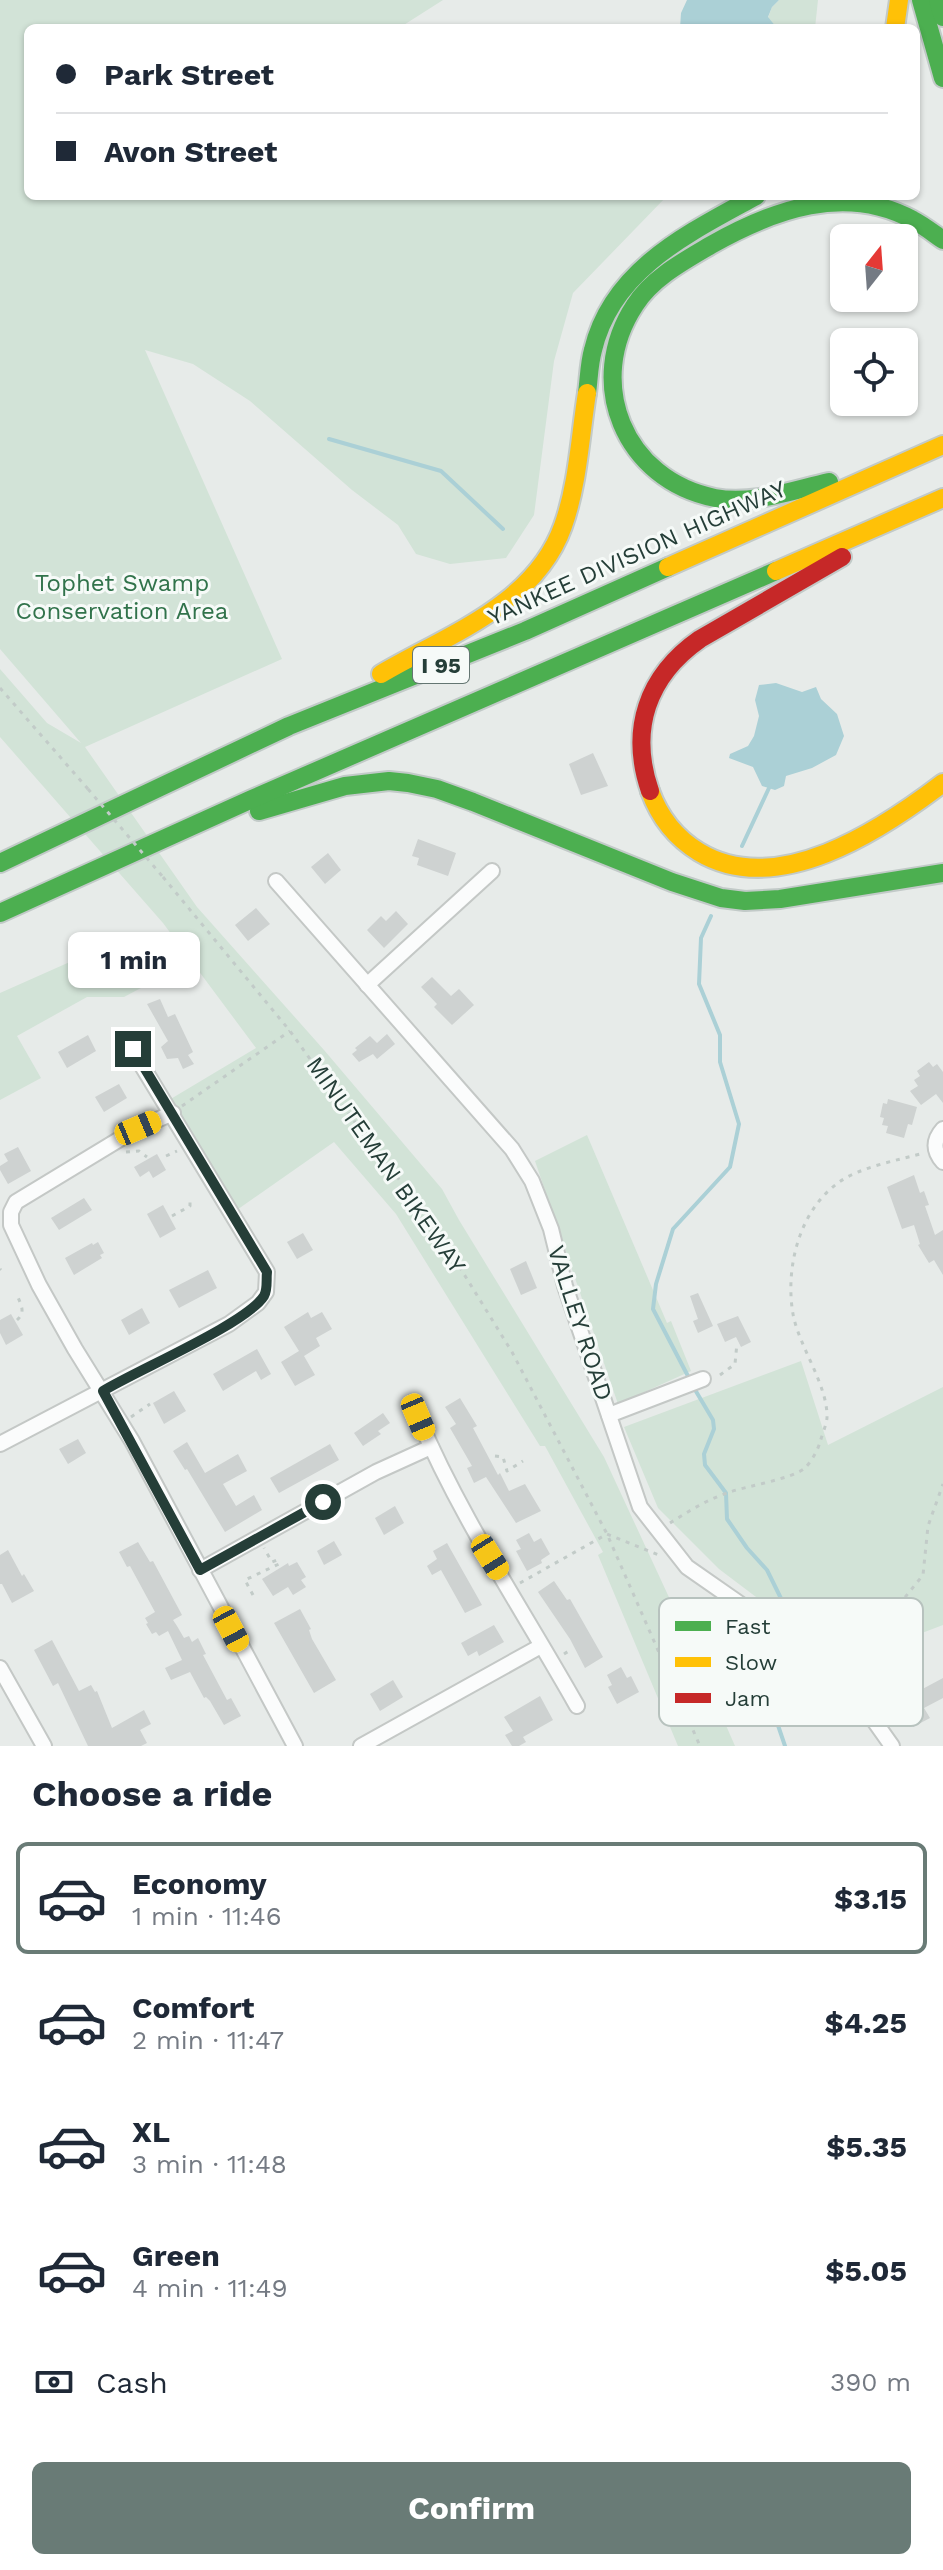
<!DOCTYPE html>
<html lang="en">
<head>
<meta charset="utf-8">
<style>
	:root { --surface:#fff; --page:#f2f2f3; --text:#1f2937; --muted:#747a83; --line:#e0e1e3; --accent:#697b76 }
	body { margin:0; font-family:"Work Sans",sans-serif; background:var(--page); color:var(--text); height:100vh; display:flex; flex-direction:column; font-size:30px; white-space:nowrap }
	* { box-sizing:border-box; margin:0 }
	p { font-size:26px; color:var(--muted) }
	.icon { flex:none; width:44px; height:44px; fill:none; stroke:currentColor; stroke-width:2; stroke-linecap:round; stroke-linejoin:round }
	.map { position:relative; height:1746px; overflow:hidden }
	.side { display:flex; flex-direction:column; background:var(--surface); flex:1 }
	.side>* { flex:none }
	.banner { position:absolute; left:24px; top:24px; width:896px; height:176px; border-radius:12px; box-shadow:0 2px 6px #0004; display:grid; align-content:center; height:176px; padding:0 32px; background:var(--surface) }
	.needle { width:52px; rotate:17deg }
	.tools { position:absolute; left:830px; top:224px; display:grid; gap:16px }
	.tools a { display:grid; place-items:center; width:88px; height:88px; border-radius:12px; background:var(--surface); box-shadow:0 2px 6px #0004; font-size:40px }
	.end { position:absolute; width:36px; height:36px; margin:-18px; border:10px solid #253e38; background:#fff; box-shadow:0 0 0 4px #fff }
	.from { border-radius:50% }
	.bubble { position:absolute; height:56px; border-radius:12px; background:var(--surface); box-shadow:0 2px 6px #0004; font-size:26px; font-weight:700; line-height:56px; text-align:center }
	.car { position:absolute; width:24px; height:48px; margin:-24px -12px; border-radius:10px; box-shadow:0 0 6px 2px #0007; background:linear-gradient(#f5c518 24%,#345 0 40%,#f5c518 0 76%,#345 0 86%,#f5c518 0) }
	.banner b { display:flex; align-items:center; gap:28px; height:76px; font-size:30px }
	.banner b+b { border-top:2px solid var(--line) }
	.banner i { width:20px; height:20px; background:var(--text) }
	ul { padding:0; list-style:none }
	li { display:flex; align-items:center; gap:24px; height:112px; margin:0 16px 12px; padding:0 16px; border:4px solid transparent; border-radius:12px }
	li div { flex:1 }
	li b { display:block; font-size:30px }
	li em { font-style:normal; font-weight:700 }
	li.current { border-color:var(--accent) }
	li>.icon { width:72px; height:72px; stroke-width:1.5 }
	h2 { padding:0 32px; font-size:36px; line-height:96px }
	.pay { display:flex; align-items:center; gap:20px; height:88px; padding:0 32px; font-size:30px }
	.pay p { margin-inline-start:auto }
	.button { display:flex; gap:16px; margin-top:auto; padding:16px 32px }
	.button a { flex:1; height:92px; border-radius:12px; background:var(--accent); color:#fff; font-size:32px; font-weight:700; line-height:92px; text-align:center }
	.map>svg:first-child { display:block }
</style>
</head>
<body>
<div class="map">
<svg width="943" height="1746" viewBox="0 0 943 1746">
	<rect width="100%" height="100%" fill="#e7ebe9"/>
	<g fill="#d2e3d7">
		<polygon points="0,0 443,0 399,28 28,28 28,196 667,196 573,293 554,361 534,515 506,558 450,564 416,554 398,525 352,490 250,401 193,364 145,350 282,659 85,747 197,907 324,1050 442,1189 459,1220 604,1457 686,1634 682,1653 707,1682 735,1746 678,1746 598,1555 603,1552 545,1446 540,1446 396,1214 334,1142 234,1212 169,1100 256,1048 163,923 0,737 0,669 47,723 81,743 0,649"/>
		<polygon points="779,0 818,0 815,28 777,28 768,18 772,7"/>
		<polygon points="135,933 169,973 124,997 87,997 17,1036 41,1078 0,1100 0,993"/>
		<polygon points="587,1135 667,1323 671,1321 691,1371 618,1404 535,1161"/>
		<polygon points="801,1361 828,1445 943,1387 943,1625 843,1663 719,1569 658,1508 624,1427"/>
	</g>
	<g fill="#abd0d6">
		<polygon points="687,0 779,0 772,7 768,17 777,28 680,28 681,13"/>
		<polygon points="776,683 802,692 816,687 821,699 837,714 844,736 836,755 812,768 786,776 784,786 775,790 762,786 753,767 729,758 730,754 748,746 754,736 759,716 755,700 759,685"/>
	</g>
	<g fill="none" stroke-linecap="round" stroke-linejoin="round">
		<g stroke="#abd0d6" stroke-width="4">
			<polyline points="329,439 441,471 503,529"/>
			<polyline points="742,846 769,788"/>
			<polyline points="690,1380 653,1309 656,1284 673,1229 730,1167 739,1124 720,1062 720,1035 699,984 701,938 711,916"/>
			<polyline points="694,1388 713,1420 714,1429 704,1454 705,1465 726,1493 727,1519 747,1548 767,1570 797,1631"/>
			<polyline points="785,1746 767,1693 769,1675 792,1651"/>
		</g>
	</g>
	<g fill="#ced2d1">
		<polygon points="593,753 608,786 581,795 569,764"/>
		<polygon points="418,839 456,853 448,876 417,865 419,858 412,856"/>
		<polygon points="328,853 341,870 325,884 311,867"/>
		<polygon points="256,908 270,924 248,941 235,925"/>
		<polygon points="396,911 408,924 384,948 367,930 381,916 386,921"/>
		<polygon points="432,977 451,996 459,989 474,1005 452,1025 434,1007 437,1004 421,987"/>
		<polygon points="160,999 168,1017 175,1014 193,1052 188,1055 194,1064 183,1069 178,1058 167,1059 161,1047 168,1041 147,1004"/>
		<polygon points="387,1034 395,1044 377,1059 373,1054 359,1062 352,1054 357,1050 355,1048 370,1036 377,1043"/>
		<polygon points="88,1035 96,1051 67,1068 58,1052"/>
		<polygon points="929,1062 933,1067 937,1064 943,1072 943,1103 936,1094 921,1105 910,1091 918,1086 914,1080 920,1076 917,1071"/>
		<polygon points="119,1084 127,1098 104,1112 95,1097"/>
		<polygon points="888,1099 917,1107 912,1125 908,1124 904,1138 886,1133 888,1126 882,1125 884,1118 880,1117 883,1103 887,1104"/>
		<polygon points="18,1147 31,1171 8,1184 0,1170 0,1166 8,1161 4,1154"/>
		<polygon points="157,1154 166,1170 153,1178 149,1171 140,1177 134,1167"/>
		<polygon points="914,1175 920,1193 924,1191 929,1205 925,1206 935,1235 943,1230 943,1275 934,1260 929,1263 918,1245 920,1244 914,1225 902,1229 887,1187"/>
		<polygon points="84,1198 92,1210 59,1230 51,1218"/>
		<polygon points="163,1205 176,1229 160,1238 147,1214"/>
		<polygon points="303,1233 313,1250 297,1259 287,1242"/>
		<polygon points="98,1242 104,1253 100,1255 102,1258 74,1275 65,1258 92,1243 93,1245"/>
		<polygon points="526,1261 537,1288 521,1295 510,1269"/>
		<polygon points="208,1270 217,1288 179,1308 169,1290"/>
		<polygon points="698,1293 713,1326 698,1333 693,1321 698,1319 690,1296"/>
		<polygon points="142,1308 150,1323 129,1335 121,1320"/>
		<polygon points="308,1312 311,1318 322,1312 332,1329 316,1338 320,1346 304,1356 315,1375 295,1386 281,1362 299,1351 284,1327"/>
		<polygon points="11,1314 23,1335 6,1345 0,1333 0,1320"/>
		<polygon points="738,1316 751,1342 741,1347 736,1337 725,1342 717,1324"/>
		<polygon points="257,1349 271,1374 261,1380 256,1371 223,1391 213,1374"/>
		<polygon points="174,1391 186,1411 164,1424 153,1403"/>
		<polygon points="460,1398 477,1426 473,1428 498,1475 500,1473 509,1491 525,1484 541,1511 516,1523 486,1477 474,1483 467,1468 472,1466 450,1428 456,1424 445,1407"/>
		<polygon points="383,1413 390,1423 378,1431 381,1434 363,1446 354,1433"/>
		<polygon points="78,1439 86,1453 68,1464 59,1449"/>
		<polygon points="187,1442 205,1473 238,1454 247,1471 223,1484 236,1506 254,1495 262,1510 225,1532 187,1469 185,1470 173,1451"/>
		<polygon points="330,1444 339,1460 279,1493 270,1478"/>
		<polygon points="395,1506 404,1523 384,1535 375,1518"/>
		<polygon points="529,1533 534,1542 541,1538 550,1554 541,1560 542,1563 527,1571 516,1551 521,1549 516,1540"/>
		<polygon points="334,1541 342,1555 324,1565 317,1551"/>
		<polygon points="138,1542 150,1562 153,1561 182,1615 173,1620 177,1626 184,1638 189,1636 192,1642 198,1638 206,1654 203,1655 227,1700 231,1698 241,1716 224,1725 210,1701 206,1697 204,1698 190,1672 171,1680 165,1668 182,1660 168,1631 159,1636 156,1632 152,1634 146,1624 148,1623 145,1618 155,1612 130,1566 127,1567 119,1552"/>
		<polygon points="447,1543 482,1605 465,1613 441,1570 432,1575 427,1566 437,1559 433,1551"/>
		<polygon points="8,1550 22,1576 24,1574 34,1591 12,1603 2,1584 0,1584 0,1555"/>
		<polygon points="297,1562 306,1577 301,1580 306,1587 293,1595 288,1587 273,1596 262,1579 288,1563 289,1566"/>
		<polygon points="554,1581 567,1600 570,1599 603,1657 585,1668 570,1639 538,1592"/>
		<polygon points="300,1609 311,1629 309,1630 312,1639 336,1680 314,1693 274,1623"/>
		<polygon points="494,1625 504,1642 479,1656 477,1651 468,1656 461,1643"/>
		<polygon points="52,1640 79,1691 91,1685 95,1692 97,1691 112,1728 144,1710 151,1724 140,1730 147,1743 141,1746 88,1746 58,1683 53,1686 34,1650"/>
		<polygon points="621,1667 627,1678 631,1676 639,1692 617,1704 608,1687 612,1685 607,1675"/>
		<polygon points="943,1678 943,1698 924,1708 930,1718 913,1727 905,1710 920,1702 915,1693"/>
		<polygon points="393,1680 403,1697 380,1711 370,1694"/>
		<polygon points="540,1696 553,1720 523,1737 526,1742 519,1746 512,1746 505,1735 513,1731 504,1717"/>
	</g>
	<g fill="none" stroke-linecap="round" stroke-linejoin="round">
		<defs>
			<g id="street">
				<polyline points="276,881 512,1149 532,1181 551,1229 565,1286 640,1507 687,1567 799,1645 837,1675 858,1698 892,1746"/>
				<polyline points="367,985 492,871"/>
				<polyline points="173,1113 138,1128 16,1202 11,1212 11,1225 39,1285 75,1349 132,1441 295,1746"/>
				<path d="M943,1129c-10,11 -10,22 0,33"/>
				<polyline points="609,1415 703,1379"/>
				<path d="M418,1417c43,102 105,193 159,289"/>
				<polyline points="0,1444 229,1324 258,1303 266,1292 267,1272 124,1036"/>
				<polyline points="200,1570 376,1472 431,1447"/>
				<polyline points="0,1668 44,1746"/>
				<polyline points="361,1746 541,1646"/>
			</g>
			<g id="fast">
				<polyline points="921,0 943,78"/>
				<polyline points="938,0 943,17"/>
				<path d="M587,393c2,-14 2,-29 6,-43 19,-81 96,-117 163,-154"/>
				<path d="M829,482c-36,8 -76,23 -114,16 -91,-18 -131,-116 -80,-193 17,-27 49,-44 76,-60 62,-35 134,-62 202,-25 10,5 20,13 30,20"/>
				<polyline points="259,811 345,786 389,781 408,783 437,789 473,802 672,882 721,898 745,901 780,899 943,873"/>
				<polyline points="0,863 289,726 525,631 668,567"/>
				<polyline points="0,913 252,799 776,571"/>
			</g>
			<g id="slow">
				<polyline points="895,28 899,0"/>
				<polyline points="668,567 943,445"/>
				<polyline points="776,571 943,498"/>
				<path d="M381,674c66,-39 154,-69 182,-148 15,-42 17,-89 24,-133"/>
				<path d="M650,791c9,25 26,47 49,61 78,47 181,-21 244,-69"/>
			</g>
			<path id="jam" d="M650,791c-21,-61 -3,-115 50,-152l142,-82"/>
		</defs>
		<use href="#street" stroke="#c4c8c6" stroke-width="18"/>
		<use href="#fast" stroke="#c2cac8" stroke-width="22"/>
		<use href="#slow" stroke="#c2cac8" stroke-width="22"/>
		<use href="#jam" stroke="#c2cac8" stroke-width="22"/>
		<g stroke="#c2cbc8" stroke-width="3" stroke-dasharray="4 6" stroke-linecap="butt">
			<polyline points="0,688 88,789"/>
			<polyline points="163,877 290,1031 362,1132 430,1219 512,1352 607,1534 700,1746"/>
			<polyline points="182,1106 290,1031"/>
			<polyline points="126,1152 139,1151 147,1157"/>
			<polyline points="166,1156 177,1151"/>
			<polyline points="172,1216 190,1206 190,1202"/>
			<polyline points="0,1269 1,1270"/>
			<path d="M17,1320c9,-8 4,-15 0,-25"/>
			<polyline points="720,1375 735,1364 737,1343"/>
			<polyline points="131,1417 150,1404"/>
			<polyline points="495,1456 503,1457 507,1471 523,1461"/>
			<path d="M670,1523c19,-12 38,-24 60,-31 17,-6 62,-13 75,-24 6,-6 13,-18 15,-26 2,-7 6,-16 7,-24 1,-33 -28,-71 -34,-104 -8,-46 6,-103 45,-131 21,-16 61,-23 86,-30"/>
			<polyline points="520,1583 607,1534 659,1555"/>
			<polyline points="253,1595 245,1580 279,1564 277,1560 272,1562 264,1548"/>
			<polyline points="821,1647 824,1642 894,1611 923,1575 928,1526 943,1484"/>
			<polyline points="564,1654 572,1649"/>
		</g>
		<use href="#street" stroke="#fbfcfc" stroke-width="14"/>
		<use href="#fast" stroke="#4caf50" stroke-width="18"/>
		<use href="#slow" stroke="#ffc107" stroke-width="18"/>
		<use href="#jam" stroke="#c62828" stroke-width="18"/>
		<polyline stroke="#c2cbc8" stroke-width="3" stroke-dasharray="4 6" stroke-linecap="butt" points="88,789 163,877"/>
	</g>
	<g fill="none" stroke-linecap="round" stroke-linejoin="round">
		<path stroke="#253e38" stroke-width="10" d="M133,1049l134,223c-1,8 1,17 -3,24 -18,28 -127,74 -161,95l97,179 123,-68"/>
	</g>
	<g text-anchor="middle" stroke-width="6" stroke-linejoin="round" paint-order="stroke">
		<rect fill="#f6faf8" stroke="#647672" stroke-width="2" x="413" y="647" width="56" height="36" rx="6"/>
		<g font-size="22" font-weight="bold" fill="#253e38">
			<text x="441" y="673">I 95</text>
		</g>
		<g font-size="24" fill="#253e38" stroke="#f6faf8">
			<text transform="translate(637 553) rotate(-24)" y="8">YANKEE DIVISION HIGHWAY</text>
			<text transform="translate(386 1165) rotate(55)" y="8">MINUTEMAN BIKEWAY</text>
			<text transform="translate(580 1323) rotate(72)" y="8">VALLEY ROAD</text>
		</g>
		<g font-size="24" fill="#31734b" stroke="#f6faf8">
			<text x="122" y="591">Tophet Swamp<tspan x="122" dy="28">Conservation Area</tspan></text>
		</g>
	</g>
	<rect x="659" y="1598" width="264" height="128" rx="12" fill="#f6faf8" stroke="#b7c2be" stroke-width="2"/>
	<rect x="675" y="1621" width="36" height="10" fill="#4caf50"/>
	<rect x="675" y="1657" width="36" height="10" fill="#ffc107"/>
	<rect x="675" y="1693" width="36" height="10" fill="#c62828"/>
	<g font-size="22" fill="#253e38">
		<text x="725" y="1634">Fast</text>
		<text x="725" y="1670">Slow</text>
		<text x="725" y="1706">Jam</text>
	</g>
</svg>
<div class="tools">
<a><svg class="needle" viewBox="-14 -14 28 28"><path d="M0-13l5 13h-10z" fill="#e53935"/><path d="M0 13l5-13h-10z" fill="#747a83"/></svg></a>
<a><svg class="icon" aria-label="locate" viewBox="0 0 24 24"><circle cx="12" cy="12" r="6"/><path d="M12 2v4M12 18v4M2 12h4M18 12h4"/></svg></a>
</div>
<i class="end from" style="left:323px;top:1502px"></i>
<i class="end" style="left:133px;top:1049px"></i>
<div class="bubble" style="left:68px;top:932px;width:132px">1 min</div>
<i class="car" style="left:138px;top:1128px;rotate:67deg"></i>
<i class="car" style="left:418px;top:1417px;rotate:157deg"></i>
<i class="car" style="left:490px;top:1557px;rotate:148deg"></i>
<i class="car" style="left:231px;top:1629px;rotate:152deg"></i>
<div class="banner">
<b><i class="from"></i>Park Street</b>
<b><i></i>Avon Street</b>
</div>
</div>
<section class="side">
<h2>Choose a ride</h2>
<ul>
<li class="current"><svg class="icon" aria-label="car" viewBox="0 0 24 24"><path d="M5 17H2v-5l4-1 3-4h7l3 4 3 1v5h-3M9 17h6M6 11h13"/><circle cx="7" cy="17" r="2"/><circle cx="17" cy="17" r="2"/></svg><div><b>Economy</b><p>1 min · 11:46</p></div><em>$3.15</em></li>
<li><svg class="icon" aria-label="car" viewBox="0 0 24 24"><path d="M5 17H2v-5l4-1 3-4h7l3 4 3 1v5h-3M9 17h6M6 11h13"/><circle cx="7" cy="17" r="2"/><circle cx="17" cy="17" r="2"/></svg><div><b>Comfort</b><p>2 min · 11:47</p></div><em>$4.25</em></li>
<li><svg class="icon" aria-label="car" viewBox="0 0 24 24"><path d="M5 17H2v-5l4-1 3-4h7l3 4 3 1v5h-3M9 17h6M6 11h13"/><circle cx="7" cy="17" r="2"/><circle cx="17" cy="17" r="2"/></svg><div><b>XL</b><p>3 min · 11:48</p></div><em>$5.35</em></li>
<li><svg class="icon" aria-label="car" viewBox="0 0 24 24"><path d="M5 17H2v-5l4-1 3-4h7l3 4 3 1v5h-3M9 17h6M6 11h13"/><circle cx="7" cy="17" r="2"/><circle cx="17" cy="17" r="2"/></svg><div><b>Green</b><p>4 min · 11:49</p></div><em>$5.05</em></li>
</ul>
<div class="pay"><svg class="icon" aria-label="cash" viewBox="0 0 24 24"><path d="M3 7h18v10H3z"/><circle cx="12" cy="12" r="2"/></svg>Cash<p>390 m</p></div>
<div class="button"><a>Confirm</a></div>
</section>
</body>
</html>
